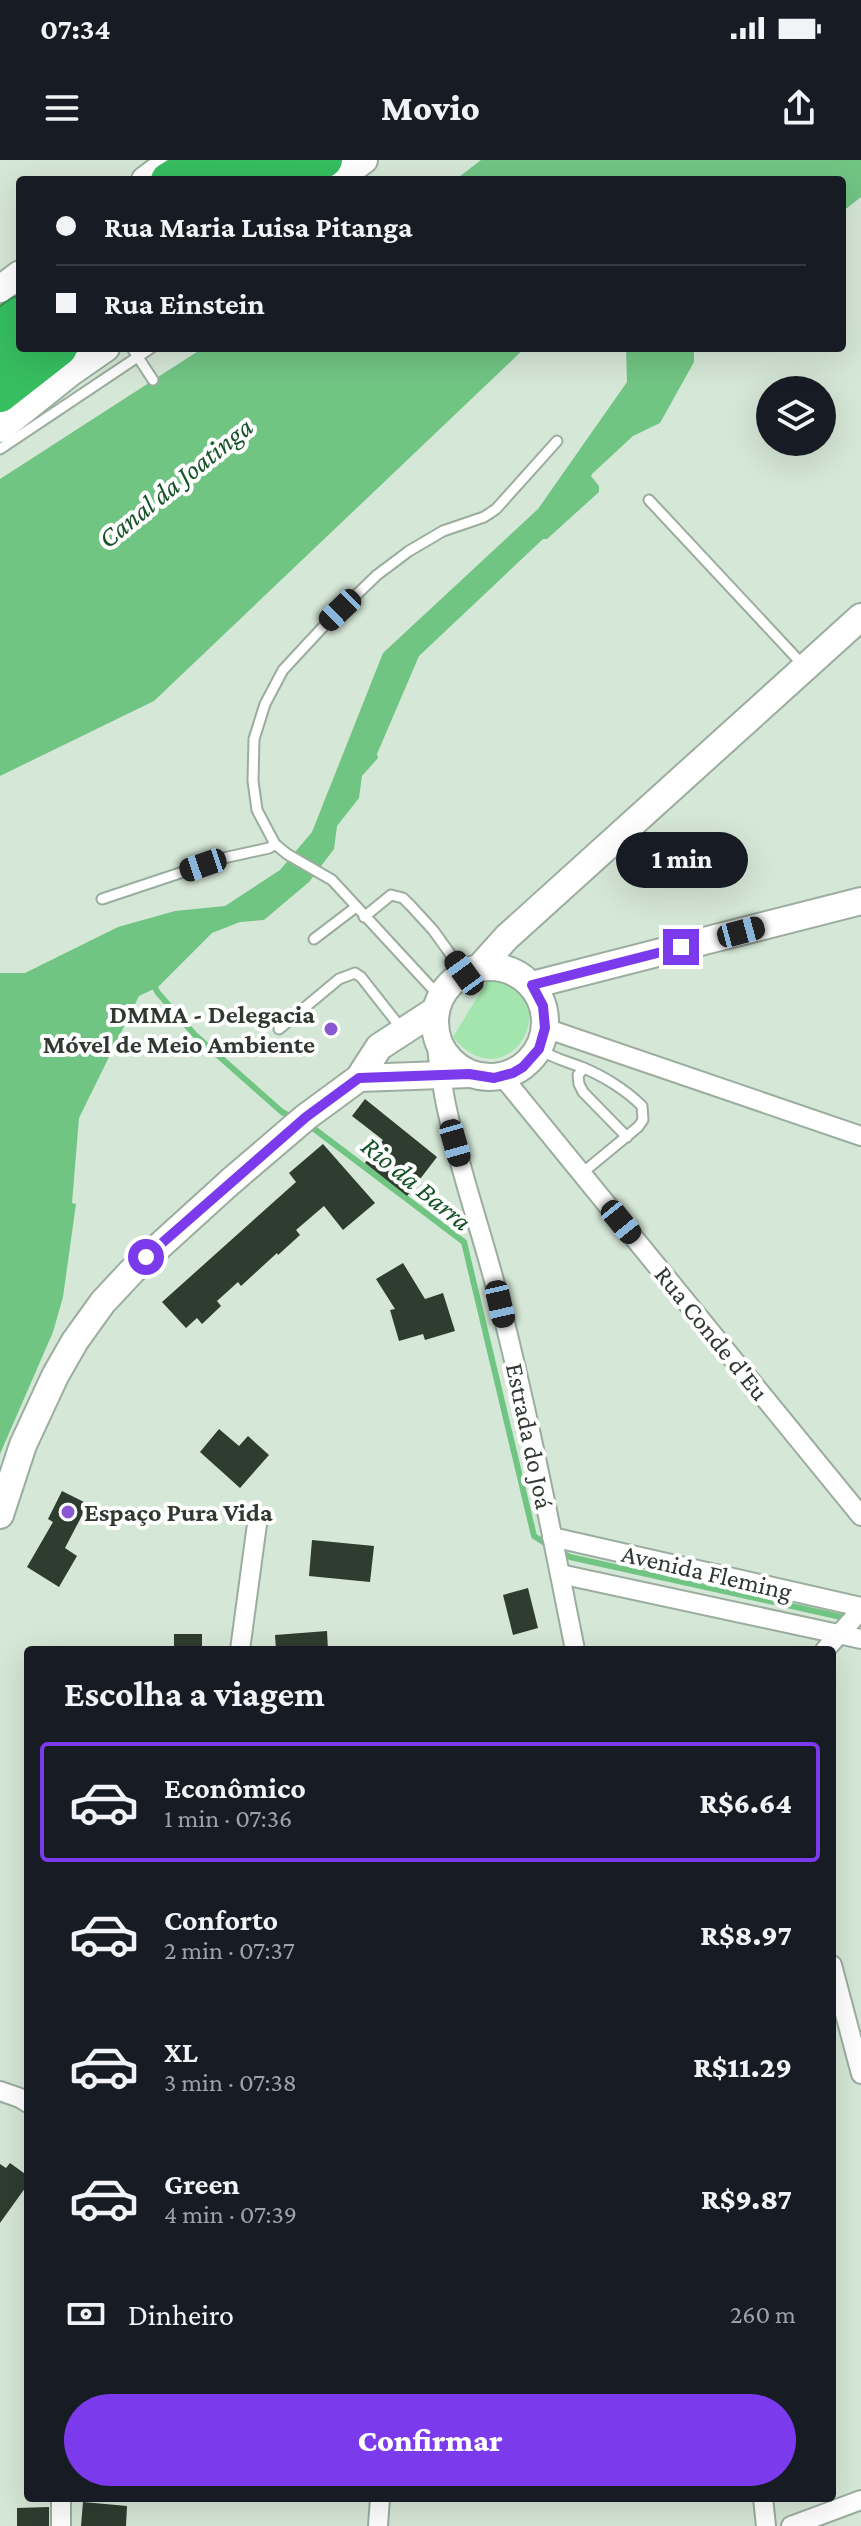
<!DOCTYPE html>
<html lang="pt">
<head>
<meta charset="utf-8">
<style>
	:root { --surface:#171b24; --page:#20242c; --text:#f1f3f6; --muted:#9ea1a6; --line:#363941; --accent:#7c3aed }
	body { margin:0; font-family:"Crimson Pro",serif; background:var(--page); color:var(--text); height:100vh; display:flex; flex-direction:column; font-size:30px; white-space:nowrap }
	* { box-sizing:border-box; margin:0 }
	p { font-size:26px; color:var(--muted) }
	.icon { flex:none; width:44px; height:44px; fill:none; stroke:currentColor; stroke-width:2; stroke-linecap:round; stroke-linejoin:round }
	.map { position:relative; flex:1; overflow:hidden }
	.panel { position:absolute; left:24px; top:1486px; width:812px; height:856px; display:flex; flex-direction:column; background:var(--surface); border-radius:8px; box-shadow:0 8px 32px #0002 }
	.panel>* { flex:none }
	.guide { position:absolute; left:16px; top:16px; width:830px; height:176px; border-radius:8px; box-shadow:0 8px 32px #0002; display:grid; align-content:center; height:176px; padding:0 40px; background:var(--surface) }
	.controls { position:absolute; left:756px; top:216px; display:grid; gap:16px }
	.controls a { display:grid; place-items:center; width:80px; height:80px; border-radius:50%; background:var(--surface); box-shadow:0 8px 32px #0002; font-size:40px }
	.end { position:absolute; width:36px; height:36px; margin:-18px; border:10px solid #7c3aed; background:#fff; box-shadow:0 0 0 4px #fff }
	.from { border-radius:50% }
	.bubble { position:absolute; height:56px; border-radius:28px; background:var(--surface); box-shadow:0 8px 32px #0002; font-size:26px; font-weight:800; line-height:56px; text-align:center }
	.car { position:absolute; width:24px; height:48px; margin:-24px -12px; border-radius:10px; box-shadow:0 0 6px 2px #0007; background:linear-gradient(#222 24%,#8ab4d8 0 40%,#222 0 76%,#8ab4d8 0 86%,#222 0) }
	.guide b { display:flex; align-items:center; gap:28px; height:76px; font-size:30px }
	.guide b+b { border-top:2px solid var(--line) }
	.guide i { width:20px; height:20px; background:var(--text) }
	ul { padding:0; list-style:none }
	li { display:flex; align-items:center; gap:24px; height:120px; margin:0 16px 12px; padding:0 24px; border:4px solid transparent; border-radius:8px }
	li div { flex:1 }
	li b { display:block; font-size:30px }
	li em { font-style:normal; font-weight:800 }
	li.current { border-color:var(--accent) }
	li>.icon { width:72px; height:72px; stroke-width:1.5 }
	h2 { padding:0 40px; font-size:36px; line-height:96px }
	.pay { display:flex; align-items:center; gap:20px; height:88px; padding:0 40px; font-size:30px }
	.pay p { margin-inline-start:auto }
	.action { display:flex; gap:16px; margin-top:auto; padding:16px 40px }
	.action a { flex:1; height:92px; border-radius:48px; background:var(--accent); color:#fff; font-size:32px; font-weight:800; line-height:92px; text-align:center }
	.status { display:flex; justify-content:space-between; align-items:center; height:56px; padding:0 40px; background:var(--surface); direction:ltr }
	.status svg { height:22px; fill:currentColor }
	header { display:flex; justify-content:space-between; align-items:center; height:104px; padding:0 40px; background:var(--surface); font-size:36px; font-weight:800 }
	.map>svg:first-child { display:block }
</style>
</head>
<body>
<div class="status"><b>07:34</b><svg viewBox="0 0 49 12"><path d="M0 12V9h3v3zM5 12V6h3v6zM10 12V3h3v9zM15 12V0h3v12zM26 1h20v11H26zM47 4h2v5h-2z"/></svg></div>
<header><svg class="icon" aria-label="menu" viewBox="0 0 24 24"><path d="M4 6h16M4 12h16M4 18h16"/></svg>Movio<svg class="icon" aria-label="share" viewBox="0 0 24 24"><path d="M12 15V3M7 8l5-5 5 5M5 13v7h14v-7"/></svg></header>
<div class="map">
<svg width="861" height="2366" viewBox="0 0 861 2366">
	<rect width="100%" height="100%" fill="#d5e7d7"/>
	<path fill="#a2e6ae" d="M489,818c84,15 19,127 -36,59z"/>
	<g fill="#71c583">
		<polygon points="481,0 861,0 861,37 842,52 842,20 455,20"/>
		<polygon points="203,188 525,188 154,541 0,616 0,319"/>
		<polygon points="626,188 694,188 694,202 660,263 633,276 592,314 591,316 599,326 599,332 547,379 543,379 419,496 377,594 378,598 362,616 359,638 337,666 334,689 309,722 264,760 240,762 212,773 158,827 139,836 79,958 72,1043 76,1044 63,1137 53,1172 0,1294 0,813 25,813 118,767 175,751 225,746 280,710 312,672 383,493 538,349 627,222"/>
	</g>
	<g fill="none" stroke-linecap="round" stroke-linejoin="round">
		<g stroke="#71c583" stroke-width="6">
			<polyline points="151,821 158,833 195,875 282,952 295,959"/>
			<polyline points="309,965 464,1082 534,1376 551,1387"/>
			<polyline points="561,1392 570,1397 850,1459"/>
		</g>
	</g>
	<g fill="#2e3d30">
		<polygon points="365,939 437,997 407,1036 365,1003 383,980 352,956"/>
		<polygon points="323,984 375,1043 343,1070 324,1046 296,1070 300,1075 278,1095 277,1093 241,1126 238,1122 217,1141 221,1146 202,1164 197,1158 186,1168 162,1142 296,1022 289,1013"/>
		<polygon points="403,1103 425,1139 443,1133 455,1171 425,1180 423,1174 399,1181 390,1150 395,1149 376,1119"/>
		<polygon points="219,1269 239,1286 248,1276 269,1295 240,1328 200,1292"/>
		<polygon points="62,1331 88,1344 65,1388 77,1396 59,1427 27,1407 53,1362 48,1359"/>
		<polygon points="312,1380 374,1386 370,1422 309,1416"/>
		<polygon points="528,1428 538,1468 513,1475 503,1435"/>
		<polygon points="327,1471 328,1490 276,1490 275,1475"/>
		<rect x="174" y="1474" width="28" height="16"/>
		<polygon points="10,2003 28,2016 28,2024 0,2063 0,2004 6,2008"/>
		<polygon points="83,2342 127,2346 126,2366 81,2366"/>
		<polygon points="49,2347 49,2366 17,2366 17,2348"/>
	</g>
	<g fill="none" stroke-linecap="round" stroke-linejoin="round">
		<defs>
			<g id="lane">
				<polyline points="132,188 153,220"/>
				<polyline points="0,289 151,188"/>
				<polyline points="649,340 803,505"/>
				<polyline points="102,739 228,697 269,688 275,684"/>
				<polyline points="364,757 391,735 403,738 411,746 433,770 464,813"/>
				<polyline points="314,779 356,747"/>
				<polyline points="440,837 332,720 287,694 275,684 257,650 253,621 254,579 265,544 283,510 322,468 377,415 409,391 443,371 484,357 496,349 557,281"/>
				<polyline points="279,869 339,819 355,813 361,817 401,868"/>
				<path d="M539,889c13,9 27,12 42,18 21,8 45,23 61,39l1,14 -5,7 -57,47"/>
				<polyline points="584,908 578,915 579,924 583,932 627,977"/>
			</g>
			<g id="street">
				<polyline points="545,868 861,976"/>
				<path d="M436,876c7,92 42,179 64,267 29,115 52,231 75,347"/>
				<polyline points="502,916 861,1356"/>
				<polyline points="552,1377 861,1447"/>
				<polyline points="560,1414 861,1479"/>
				<polyline points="240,1490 257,1364"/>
				<polyline points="825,1490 861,1450"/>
				<polyline points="832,1805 861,1914"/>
				<polyline points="0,1931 20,1938 28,1943"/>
				<polyline points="61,2338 61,2366"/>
				<polyline points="763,2338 766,2366"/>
				<polyline points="378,2366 380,2338"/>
				<polyline points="791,2366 861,2340"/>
			</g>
			<g id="secondary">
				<polyline points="145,20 172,0"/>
				<polyline points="337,20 364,0"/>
				<polyline points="0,129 20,114"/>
				<polyline points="0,269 70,213 106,188"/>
				<circle cx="490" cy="862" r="55"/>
				<polyline points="480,807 507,777 861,457"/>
				<polyline points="532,825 861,741"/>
				<polyline points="359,918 469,914"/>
				<polyline points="0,1355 23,1285 55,1216 75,1181 103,1142 132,1111 230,1022 306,957 359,918 379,887 436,850"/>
			</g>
			<g id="highway">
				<polyline points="168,20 200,0"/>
				<polyline points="213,20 243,0"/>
				<polyline points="256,20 286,0"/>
				<polyline points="296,20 325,0"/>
				<polyline points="0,168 20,154"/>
				<polyline points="0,197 20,183"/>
				<polyline points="0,235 60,188"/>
			</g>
		</defs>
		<use href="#lane" stroke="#9bad9e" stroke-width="13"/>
		<use href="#street" stroke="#9bad9e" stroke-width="22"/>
		<use href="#secondary" stroke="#9bad9e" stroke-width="30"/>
		<use href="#highway" stroke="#348f50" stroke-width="38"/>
		<use href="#lane" stroke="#fff" stroke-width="9"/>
		<use href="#street" stroke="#fff" stroke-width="18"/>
		<use href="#secondary" stroke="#fff" stroke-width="26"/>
		<use href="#highway" stroke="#36be60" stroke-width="34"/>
	</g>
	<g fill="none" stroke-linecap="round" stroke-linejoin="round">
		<polyline stroke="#7c3aed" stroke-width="10" points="146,1097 306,957 359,918 469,914 494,918 513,913 523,907 539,889 545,868 543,846 532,825 681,787"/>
	</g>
	<g fill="#8a59d2" stroke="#fff" stroke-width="3">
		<circle cx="331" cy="869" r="8"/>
		<circle cx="68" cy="1352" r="8"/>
	</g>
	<g text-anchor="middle" stroke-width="8" stroke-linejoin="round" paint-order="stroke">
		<g font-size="26" font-weight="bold" fill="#313832" stroke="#fff" text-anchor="end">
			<text x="315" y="863">DMMA - Delegacia<tspan x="315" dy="30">Móvel de Meio Ambiente</tspan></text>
			<text x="84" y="1361" text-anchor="start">Espaço Pura Vida</text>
		</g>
		<g font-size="26" fill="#313832" stroke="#fff">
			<text transform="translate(712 1173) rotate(51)" y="9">Rua Conde d'Eu</text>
			<text transform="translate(530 1276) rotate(78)" y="9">Estrada do Joá</text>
			<text transform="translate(707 1412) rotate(13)" y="9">Avenida Fleming</text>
		</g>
		<g font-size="28" font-style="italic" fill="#175328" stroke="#fff">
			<text transform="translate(175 322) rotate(-39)" y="10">Canal da Joatinga</text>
			<text transform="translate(417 1023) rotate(39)" y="10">Rio da Barra</text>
		</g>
	</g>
</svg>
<div class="controls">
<a><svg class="icon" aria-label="layers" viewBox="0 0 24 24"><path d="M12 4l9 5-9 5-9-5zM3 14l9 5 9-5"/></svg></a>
</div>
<i class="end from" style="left:146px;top:1097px"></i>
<i class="end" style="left:681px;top:787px"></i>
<div class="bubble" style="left:616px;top:672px;width:132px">1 min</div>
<i class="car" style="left:340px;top:450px;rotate:226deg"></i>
<i class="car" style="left:203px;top:705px;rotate:251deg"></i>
<i class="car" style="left:741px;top:772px;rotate:75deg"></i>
<i class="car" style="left:464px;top:813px;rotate:324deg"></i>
<i class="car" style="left:455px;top:983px;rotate:164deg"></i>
<i class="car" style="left:621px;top:1062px;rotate:141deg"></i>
<i class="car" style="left:500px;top:1144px;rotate:167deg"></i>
<div class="guide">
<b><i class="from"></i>Rua Maria Luisa Pitanga</b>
<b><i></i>Rua Einstein</b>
</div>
<section class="panel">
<h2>Escolha a viagem</h2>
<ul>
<li class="current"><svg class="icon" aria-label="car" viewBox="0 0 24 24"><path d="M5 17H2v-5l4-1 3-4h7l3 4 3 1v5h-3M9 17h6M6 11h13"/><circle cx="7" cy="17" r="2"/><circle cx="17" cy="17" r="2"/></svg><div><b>Econômico</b><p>1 min · 07:36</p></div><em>R$6.64</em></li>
<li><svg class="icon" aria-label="car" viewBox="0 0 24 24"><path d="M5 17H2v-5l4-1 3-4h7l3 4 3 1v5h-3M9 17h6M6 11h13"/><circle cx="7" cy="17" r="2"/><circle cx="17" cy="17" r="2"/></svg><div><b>Conforto</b><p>2 min · 07:37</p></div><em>R$8.97</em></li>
<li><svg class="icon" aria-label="car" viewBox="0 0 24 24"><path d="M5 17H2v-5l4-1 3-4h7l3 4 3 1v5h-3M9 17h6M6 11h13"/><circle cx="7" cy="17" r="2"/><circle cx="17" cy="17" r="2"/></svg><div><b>XL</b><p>3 min · 07:38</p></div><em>R$11.29</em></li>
<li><svg class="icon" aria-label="car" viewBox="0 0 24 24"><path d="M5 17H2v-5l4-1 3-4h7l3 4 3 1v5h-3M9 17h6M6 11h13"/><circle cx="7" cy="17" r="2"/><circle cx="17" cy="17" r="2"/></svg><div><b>Green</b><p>4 min · 07:39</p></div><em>R$9.87</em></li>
</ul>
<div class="pay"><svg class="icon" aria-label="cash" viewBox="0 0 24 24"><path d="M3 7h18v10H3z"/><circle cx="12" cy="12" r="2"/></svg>Dinheiro<p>260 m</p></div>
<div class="action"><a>Confirmar</a></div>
</section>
</div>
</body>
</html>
